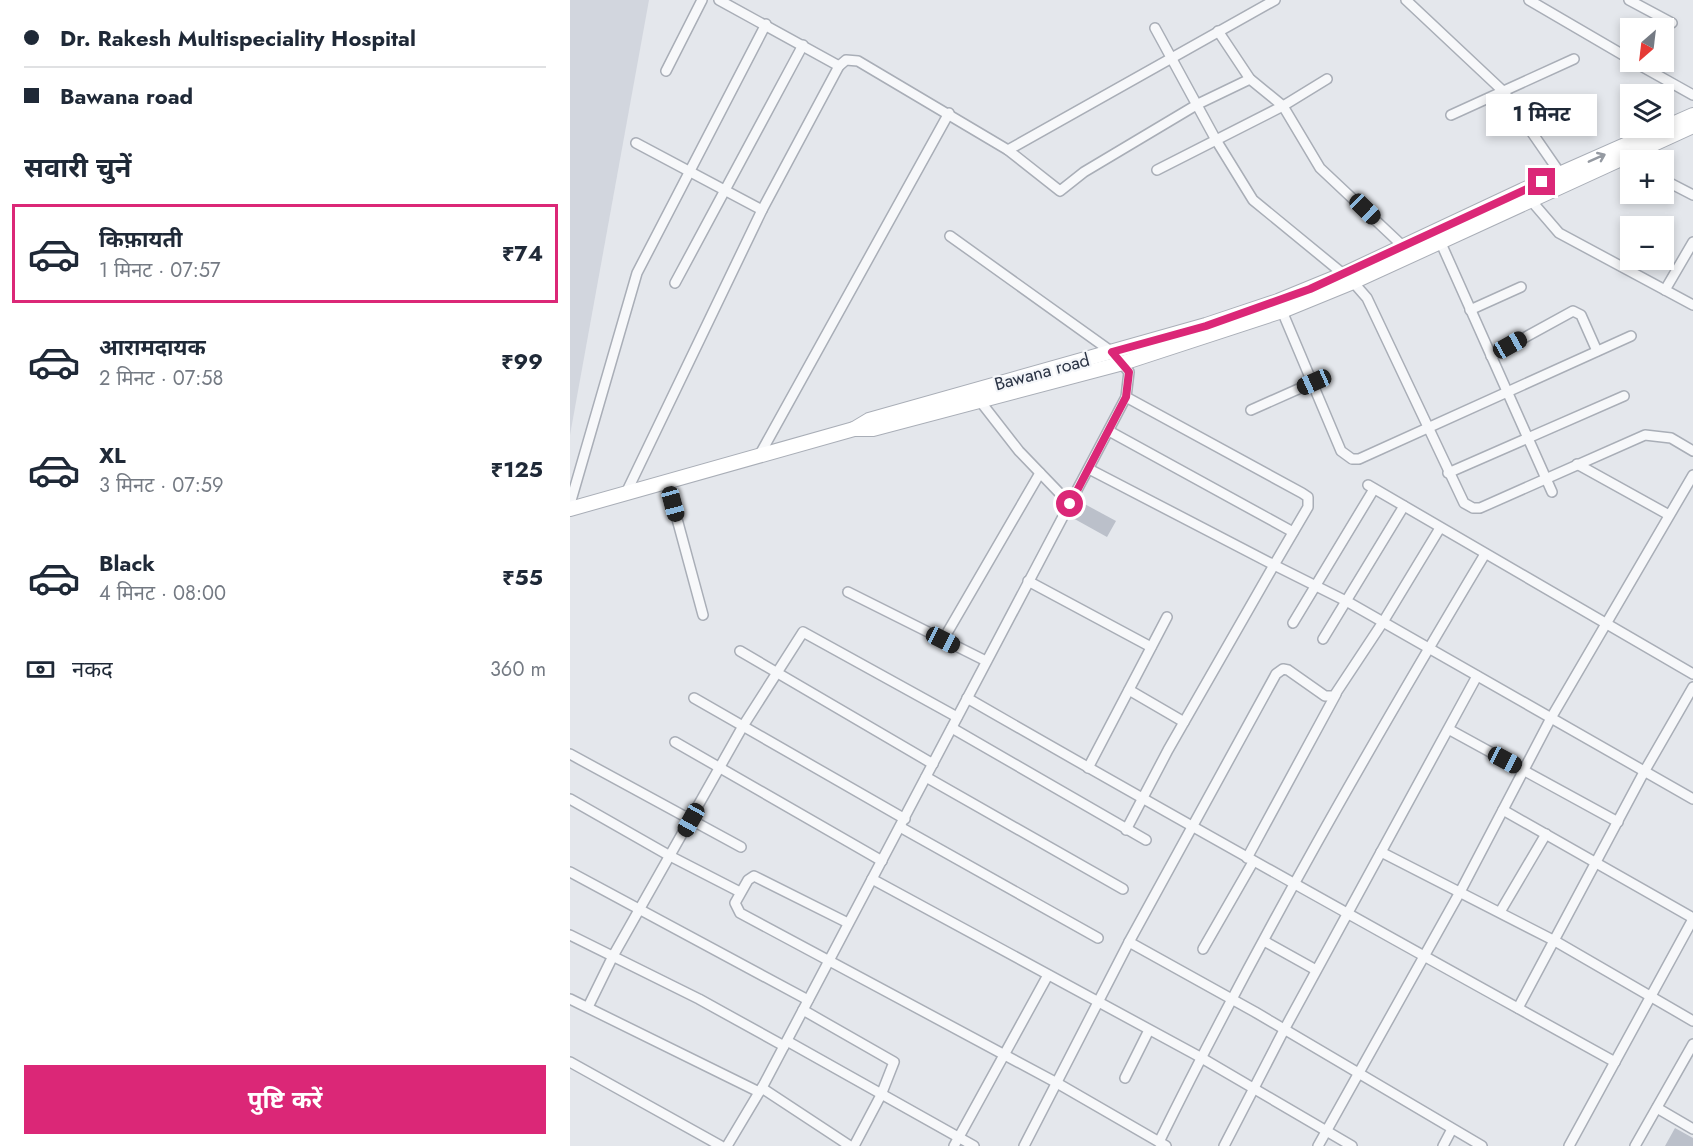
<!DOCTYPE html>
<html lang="hi">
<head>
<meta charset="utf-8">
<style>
	:root { --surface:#fff; --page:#f6f6f7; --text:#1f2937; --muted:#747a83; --line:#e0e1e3; --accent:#db2777 }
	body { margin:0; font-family:Jost,"Noto Sans Devanagari",sans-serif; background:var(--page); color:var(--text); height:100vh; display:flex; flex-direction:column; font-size:22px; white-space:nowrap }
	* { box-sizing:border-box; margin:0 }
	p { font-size:20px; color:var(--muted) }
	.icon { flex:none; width:33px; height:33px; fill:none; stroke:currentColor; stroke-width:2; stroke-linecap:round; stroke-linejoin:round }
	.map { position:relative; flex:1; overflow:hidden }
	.drawer { display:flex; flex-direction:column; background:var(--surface); width:570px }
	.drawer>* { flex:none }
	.banner { display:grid; align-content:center; height:132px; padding:0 24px; background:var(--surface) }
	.needle { width:39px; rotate:208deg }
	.fabs { position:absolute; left:1050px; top:18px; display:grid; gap:12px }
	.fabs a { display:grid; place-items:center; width:54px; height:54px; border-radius:0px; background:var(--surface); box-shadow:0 3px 9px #0003; font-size:30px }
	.end { position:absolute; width:27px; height:27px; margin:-14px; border:8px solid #db2777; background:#fff; box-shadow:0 0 0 3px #fff }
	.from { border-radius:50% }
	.bubble { position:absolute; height:42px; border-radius:0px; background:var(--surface); box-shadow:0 3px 9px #0003; font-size:20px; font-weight:700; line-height:42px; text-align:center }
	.car { position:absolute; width:18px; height:36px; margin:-18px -9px; border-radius:8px; box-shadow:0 0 4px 2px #0007; background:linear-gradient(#222 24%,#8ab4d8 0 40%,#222 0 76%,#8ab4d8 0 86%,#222 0) }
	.banner b { display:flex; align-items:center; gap:21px; height:57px; font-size:22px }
	.banner b+b { border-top:2px solid var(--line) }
	.banner i { width:15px; height:15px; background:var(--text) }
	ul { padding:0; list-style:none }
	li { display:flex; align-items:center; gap:18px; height:99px; margin:0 12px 9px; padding:0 12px; border:3px solid transparent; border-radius:0px }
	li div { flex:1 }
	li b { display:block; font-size:22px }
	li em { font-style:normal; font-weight:700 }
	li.active { border-color:var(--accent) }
	li>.icon { width:54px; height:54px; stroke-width:1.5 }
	h2 { padding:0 24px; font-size:27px; line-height:72px }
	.pay { display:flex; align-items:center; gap:15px; height:66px; padding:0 24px; font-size:22px }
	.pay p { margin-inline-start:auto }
	.cta { display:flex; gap:12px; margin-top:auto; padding:12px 24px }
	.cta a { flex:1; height:69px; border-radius:0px; background:var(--accent); color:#fff; font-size:24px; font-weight:700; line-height:69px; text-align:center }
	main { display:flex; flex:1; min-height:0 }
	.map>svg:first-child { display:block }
</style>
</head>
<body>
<main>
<section class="drawer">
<div class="banner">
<b><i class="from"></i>Dr. Rakesh Multispeciality Hospital</b>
<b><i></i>Bawana road</b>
</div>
<h2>सवारी चुनें</h2>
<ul>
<li class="active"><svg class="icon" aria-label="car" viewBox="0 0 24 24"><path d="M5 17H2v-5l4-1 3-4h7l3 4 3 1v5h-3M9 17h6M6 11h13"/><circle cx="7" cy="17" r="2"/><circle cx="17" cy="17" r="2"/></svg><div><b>किफ़ायती</b><p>1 मिनट · 07:57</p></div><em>₹74</em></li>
<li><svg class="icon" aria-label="car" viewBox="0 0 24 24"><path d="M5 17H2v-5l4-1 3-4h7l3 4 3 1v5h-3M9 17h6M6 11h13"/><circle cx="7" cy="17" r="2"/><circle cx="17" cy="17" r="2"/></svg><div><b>आरामदायक</b><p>2 मिनट · 07:58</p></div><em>₹99</em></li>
<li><svg class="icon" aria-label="car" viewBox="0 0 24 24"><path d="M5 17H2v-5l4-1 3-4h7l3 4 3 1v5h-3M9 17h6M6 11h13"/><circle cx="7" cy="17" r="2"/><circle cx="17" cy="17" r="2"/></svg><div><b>XL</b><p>3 मिनट · 07:59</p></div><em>₹125</em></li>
<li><svg class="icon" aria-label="car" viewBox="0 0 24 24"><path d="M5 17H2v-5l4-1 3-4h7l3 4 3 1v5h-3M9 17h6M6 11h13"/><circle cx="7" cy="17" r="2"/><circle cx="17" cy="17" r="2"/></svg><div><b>Black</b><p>4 मिनट · 08:00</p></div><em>₹55</em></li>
</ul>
<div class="pay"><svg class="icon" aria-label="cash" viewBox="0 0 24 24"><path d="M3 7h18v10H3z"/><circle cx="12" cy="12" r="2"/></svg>नकद<p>360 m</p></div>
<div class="cta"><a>पुष्टि करें</a></div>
</section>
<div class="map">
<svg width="1123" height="1146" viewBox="0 0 1123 1146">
	<rect width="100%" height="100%" fill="#e4e7ec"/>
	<polygon fill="#d2d6de" points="0,0 79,0 0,435"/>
	<g fill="#bbc0ca">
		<polygon points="509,501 546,521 537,537 501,517"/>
		<polygon points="1105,1128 1123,1138 1123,1146 1095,1146"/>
	</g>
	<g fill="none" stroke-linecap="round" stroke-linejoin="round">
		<defs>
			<g id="street">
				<polyline points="149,0 269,66"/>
				<polyline points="836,0 934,92 992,176"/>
				<polyline points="959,0 1060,59"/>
				<polyline points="1059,0 1102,23"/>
				<polyline points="585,28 646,140 683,200 783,282 797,298 894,503 903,508 910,508 1075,435 1101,438 1123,451"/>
				<polyline points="648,31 680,79 713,106 750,168 836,249"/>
				<polyline points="1064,62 1123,95"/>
				<polyline points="96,71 132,0"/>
				<polyline points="881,115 1004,59"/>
				<polyline points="66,143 192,210"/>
				<polyline points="438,150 705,0"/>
				<polyline points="587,170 713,106 757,79"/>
				<polyline points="1094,180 1123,195"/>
				<polyline points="958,197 989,233 1123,305"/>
				<polyline points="870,241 982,492"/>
				<polyline points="105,283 233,45"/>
				<polyline points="1095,290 1123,242"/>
				<polyline points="900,310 951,287"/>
				<polyline points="712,311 771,451 782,459 789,459 1061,336"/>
				<polyline points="921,356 1003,311 1011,315 1027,351"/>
				<polyline points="410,401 449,451 500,504"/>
				<polyline points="681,410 744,382"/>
				<polyline points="539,431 723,532"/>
				<polyline points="189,456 379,113"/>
				<polyline points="1007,464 1099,515"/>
				<polyline points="519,469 704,565 738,507 738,497 732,493 556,397"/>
				<polyline points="878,473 1054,396"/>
				<polyline points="97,482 133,615"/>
				<polyline points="798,485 1123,674"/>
				<polyline points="56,493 192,210 269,66 276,60 288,61 438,150 490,191 514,172 628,104 680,79"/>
				<polyline points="0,504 67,273 196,24"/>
				<polyline points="458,581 581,647"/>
				<polyline points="278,592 416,661"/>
				<polyline points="723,623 804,489"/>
				<polyline points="753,639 834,506"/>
				<polyline points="373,640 470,473"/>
				<polyline points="170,651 363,764"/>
				<polyline points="559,690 614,722"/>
				<polyline points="124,698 335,819"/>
				<path d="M397,698c215,124 431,244 648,364"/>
				<polyline points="382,728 576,840"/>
				<polyline points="880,730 1048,822"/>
				<polyline points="105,742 312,861"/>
				<polyline points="0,754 171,847"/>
				<polyline points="518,768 597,617"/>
				<polyline points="356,777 553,889"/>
				<polyline points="0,799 100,856 170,892"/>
				<polyline points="933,810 1123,918"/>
				<polyline points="330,827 528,938"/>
				<polyline points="556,830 598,750 704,565 778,602 1123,799"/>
				<polyline points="811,852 985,941 1123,1021"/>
				<polyline points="677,858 766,694"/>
				<polyline points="0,872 238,1000"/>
				<polyline points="302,879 630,1057 782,1146"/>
				<polyline points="930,912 976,834"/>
				<polyline points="278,923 184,876 178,880 165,903 170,913 487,1083 596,1146"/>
				<polyline points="0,935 129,999 214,1046"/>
				<polyline points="694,941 746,970"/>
				<polyline points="559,942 685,1012 912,1146"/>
				<polyline points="633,949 683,862"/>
				<polyline points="0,999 189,1092"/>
				<polyline points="18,1007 43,956 173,726 233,632 387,717"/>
				<polyline points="948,1008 1074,772 1123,687"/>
				<polyline points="233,1010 324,1062 311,1095 284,1146"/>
				<polyline points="217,1041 404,1146"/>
				<polyline points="0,1062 151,1146"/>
				<polyline points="555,1078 579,1030"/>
				<polyline points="192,1088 280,1146"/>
				<polyline points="1087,1108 1123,1129"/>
				<path d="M589,1142c99,-201 211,-396 326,-588"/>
				<polyline points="157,1146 194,1084 556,397 559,372 542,352 380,236"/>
				<polyline points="384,1146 478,975"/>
				<polyline points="454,1146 559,942 706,674 713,669 718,670 755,696 764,696 813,622 870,528"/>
				<polyline points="654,1146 714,1030 907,676"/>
				<polyline points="748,1146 890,892 981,718 1123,475"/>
				<polyline points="873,1146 882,1129"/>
				<polyline points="999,1146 1123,919"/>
				<polyline points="1065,1146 1123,1044"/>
			</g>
			<g id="secondary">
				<polyline points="284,429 303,429 553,363 712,311 783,282 1123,126"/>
				<polyline points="0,509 284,429 299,420 636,325 708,301 774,274 953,190 1123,115"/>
			</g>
		</defs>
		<use href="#street" stroke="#a9aeb7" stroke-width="12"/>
		<use href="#secondary" stroke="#a9aeb7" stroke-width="16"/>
		<use href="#street" stroke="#f7f8fa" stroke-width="9"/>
		<use href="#secondary" stroke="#fff" stroke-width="14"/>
	</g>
	<defs><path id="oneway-shaft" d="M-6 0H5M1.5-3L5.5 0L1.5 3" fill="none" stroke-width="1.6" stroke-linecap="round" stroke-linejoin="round" transform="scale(1.5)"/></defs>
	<use stroke="#959aa2" href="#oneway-shaft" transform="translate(1027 158) rotate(-24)"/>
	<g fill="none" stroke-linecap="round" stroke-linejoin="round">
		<polyline stroke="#db2777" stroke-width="8" points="500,504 556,397 559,372 542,352 636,326 740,289 972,182"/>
	</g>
	<g text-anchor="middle" stroke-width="4.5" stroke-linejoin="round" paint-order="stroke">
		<g font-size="18" fill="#2b3445" stroke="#f4f6f9">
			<text transform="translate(472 372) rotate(-15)" y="6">Bawana road</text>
		</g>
	</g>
</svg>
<div class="fabs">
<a><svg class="needle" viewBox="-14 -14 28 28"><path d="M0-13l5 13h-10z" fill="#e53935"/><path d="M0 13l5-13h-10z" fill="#747a83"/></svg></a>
<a><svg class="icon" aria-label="layers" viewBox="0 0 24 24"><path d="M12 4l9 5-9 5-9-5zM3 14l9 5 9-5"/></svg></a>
<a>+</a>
<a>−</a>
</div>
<i class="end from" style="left:500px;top:504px"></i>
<i class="end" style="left:972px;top:182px"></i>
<div class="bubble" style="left:916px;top:94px;width:111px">1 मिनट</div>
<i class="car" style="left:795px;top:209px;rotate:134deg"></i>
<i class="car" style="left:940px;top:345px;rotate:61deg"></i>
<i class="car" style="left:744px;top:382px;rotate:246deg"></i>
<i class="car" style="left:103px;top:504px;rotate:165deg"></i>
<i class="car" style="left:373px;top:640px;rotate:117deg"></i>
<i class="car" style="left:935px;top:760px;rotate:118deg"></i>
<i class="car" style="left:121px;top:820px;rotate:209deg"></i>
</div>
</main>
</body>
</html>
